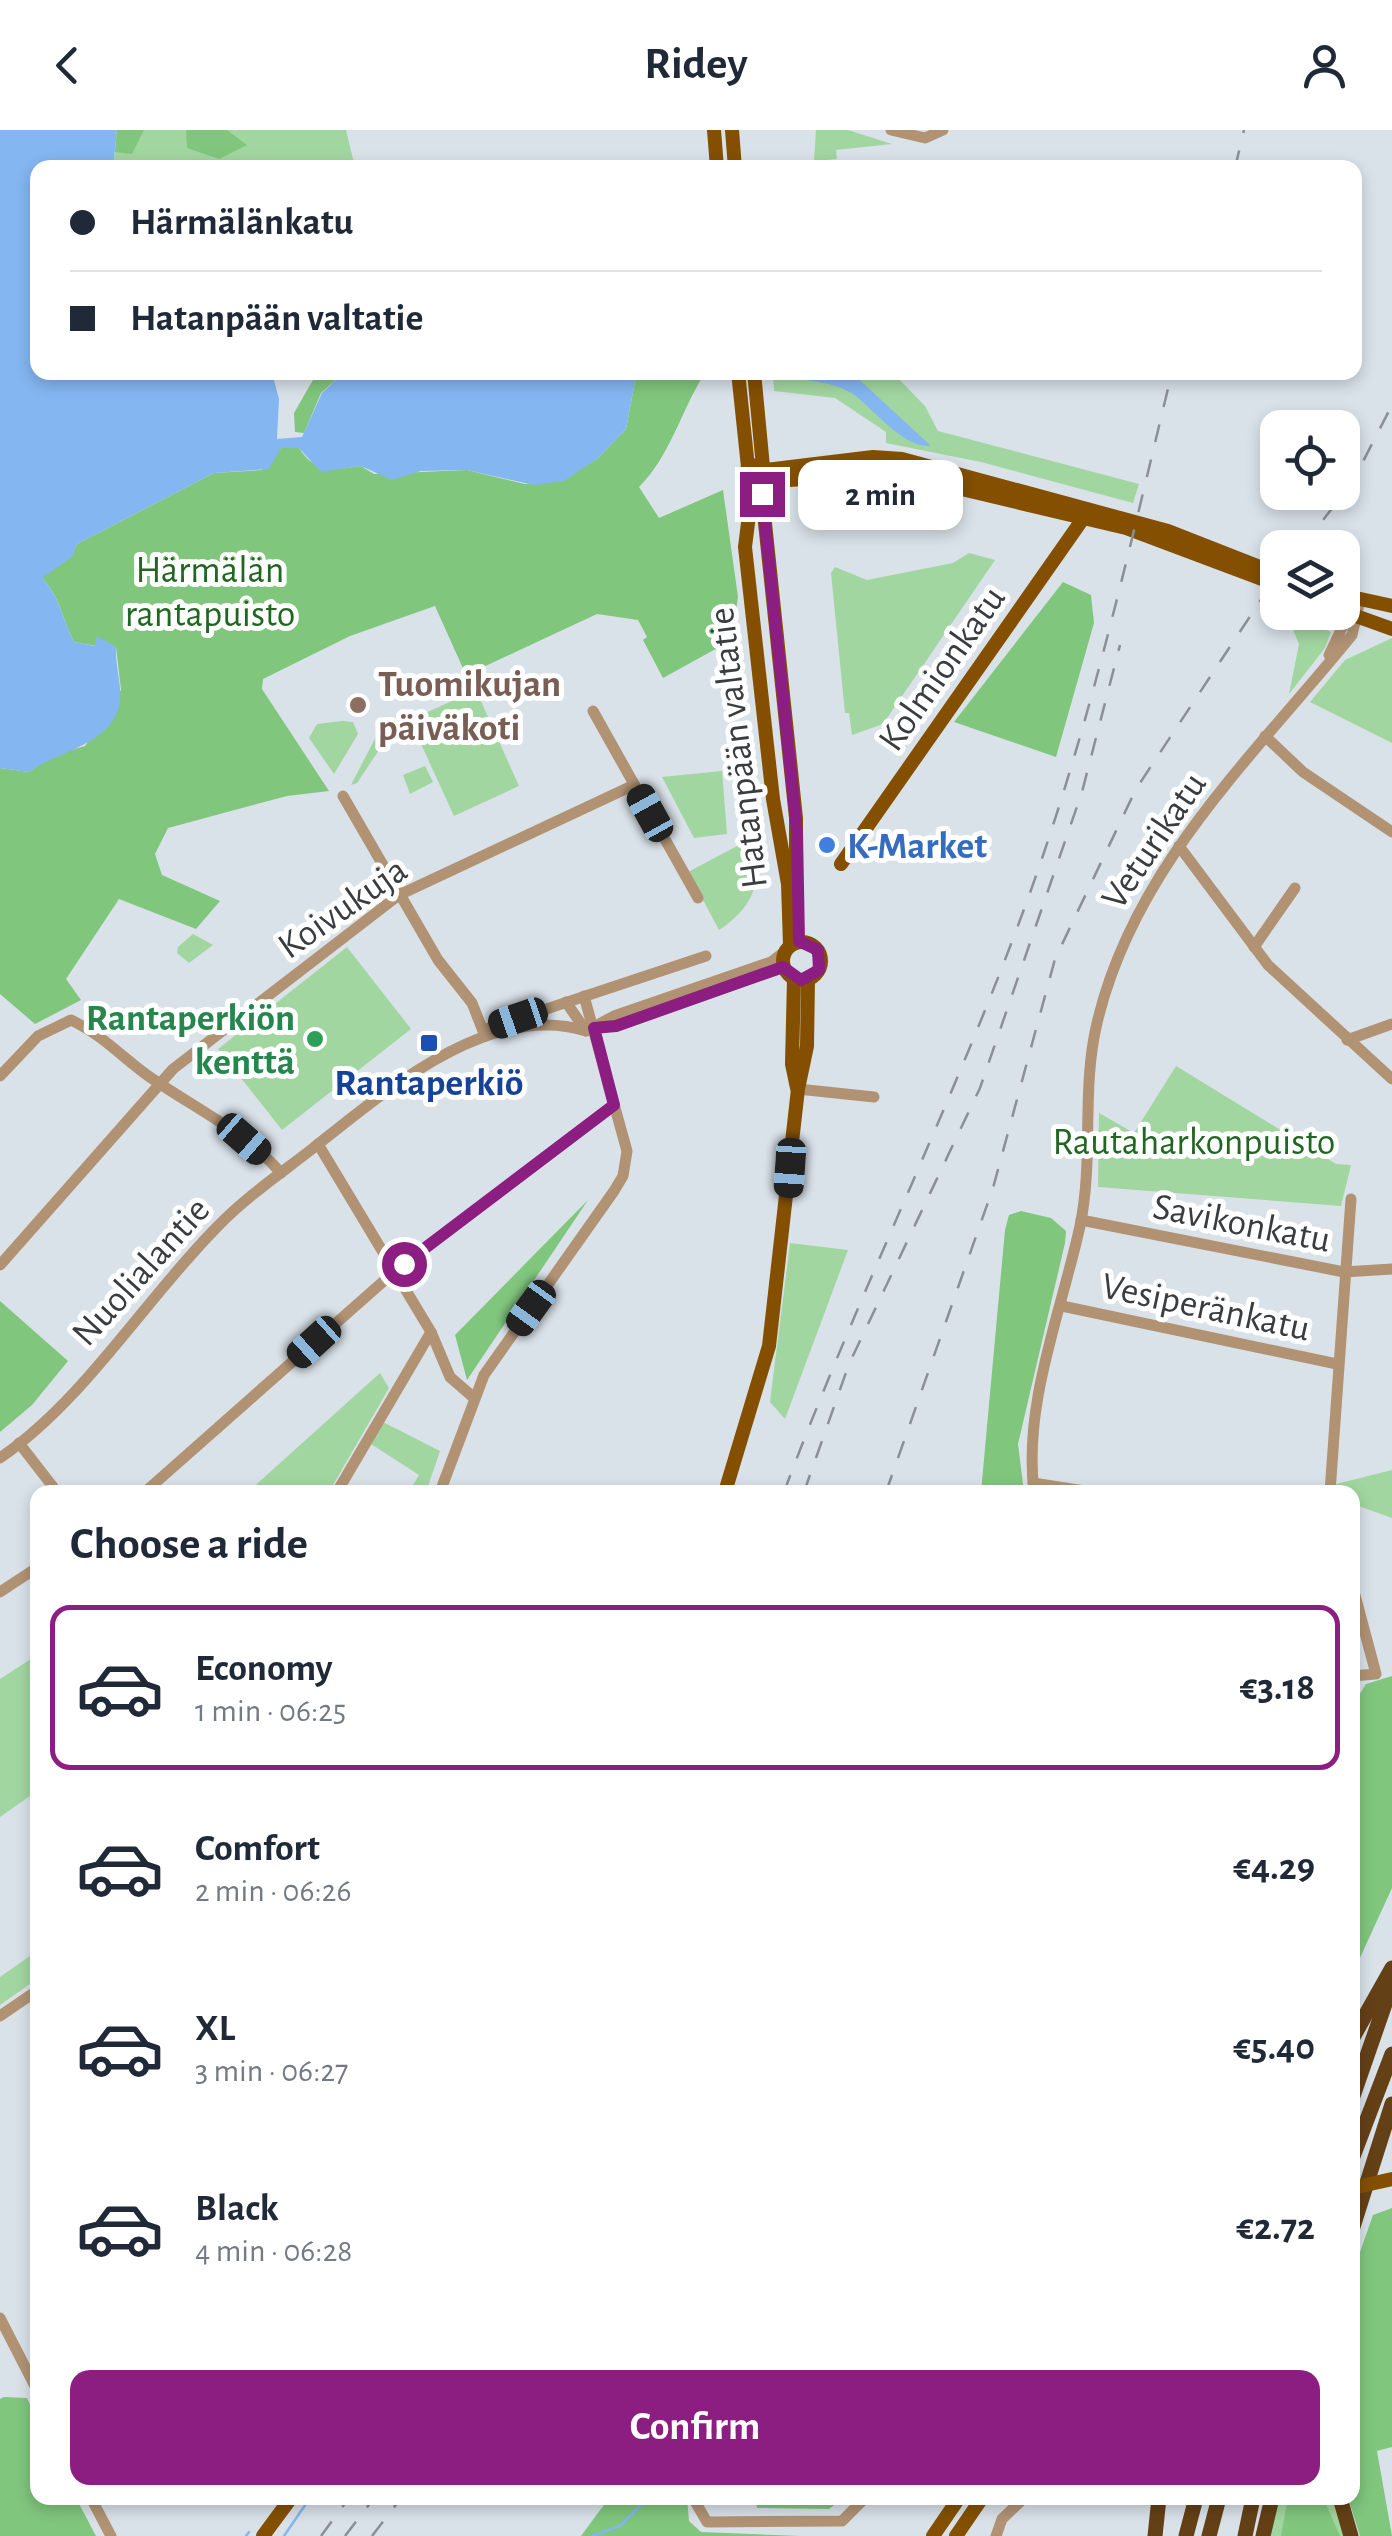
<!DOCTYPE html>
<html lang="en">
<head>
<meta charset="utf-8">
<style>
	:root { --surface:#fff; --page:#f6f6f7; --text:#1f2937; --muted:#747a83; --line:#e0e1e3; --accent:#8c1e81 }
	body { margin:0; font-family:"Alegreya Sans",sans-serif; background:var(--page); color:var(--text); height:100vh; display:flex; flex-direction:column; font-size:38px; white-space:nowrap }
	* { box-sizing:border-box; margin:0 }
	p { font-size:32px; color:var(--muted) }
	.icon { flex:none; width:55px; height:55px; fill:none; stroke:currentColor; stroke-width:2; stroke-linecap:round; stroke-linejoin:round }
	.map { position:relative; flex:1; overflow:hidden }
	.drawer { position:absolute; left:30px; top:1355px; width:1330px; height:1020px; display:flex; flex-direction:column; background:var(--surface); border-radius:20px; box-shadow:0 5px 15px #0003 }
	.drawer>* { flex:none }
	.hud { position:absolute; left:30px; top:30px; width:1332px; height:220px; border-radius:20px; box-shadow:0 5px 15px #0003; display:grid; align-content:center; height:220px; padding:0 40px; background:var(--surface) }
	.tools { position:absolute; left:1260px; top:280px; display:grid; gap:20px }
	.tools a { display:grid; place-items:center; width:100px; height:100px; border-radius:20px; background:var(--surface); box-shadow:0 5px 15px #0003; font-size:50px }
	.end { position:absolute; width:45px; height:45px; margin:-22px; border:12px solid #8c1e81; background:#fff; box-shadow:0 0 0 5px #fff }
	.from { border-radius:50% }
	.bubble { position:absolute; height:70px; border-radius:20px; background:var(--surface); box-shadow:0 5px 15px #0003; font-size:32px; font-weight:600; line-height:70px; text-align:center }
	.car { position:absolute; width:30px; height:60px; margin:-30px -15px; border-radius:12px; box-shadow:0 0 8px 2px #0007; background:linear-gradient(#222 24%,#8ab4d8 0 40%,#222 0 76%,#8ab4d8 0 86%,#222 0) }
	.hud b { display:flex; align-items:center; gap:35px; height:95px; font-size:38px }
	.hud b+b { border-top:2px solid var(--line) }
	.hud i { width:25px; height:25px; background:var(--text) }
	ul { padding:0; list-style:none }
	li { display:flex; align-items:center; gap:30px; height:165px; margin:0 20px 15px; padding:0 20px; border:5px solid transparent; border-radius:20px }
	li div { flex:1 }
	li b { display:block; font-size:38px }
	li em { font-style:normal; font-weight:600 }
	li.on { border-color:var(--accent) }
	li>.icon { width:90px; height:90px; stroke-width:1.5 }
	h2 { padding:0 40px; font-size:45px; line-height:120px }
	.action { display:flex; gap:20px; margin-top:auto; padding:20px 40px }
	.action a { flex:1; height:115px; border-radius:20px; background:var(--accent); color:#fff; font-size:40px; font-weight:600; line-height:115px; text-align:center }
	header { display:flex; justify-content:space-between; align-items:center; height:130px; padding:0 40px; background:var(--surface); font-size:45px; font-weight:600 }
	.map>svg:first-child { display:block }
</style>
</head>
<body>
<header><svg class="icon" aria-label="back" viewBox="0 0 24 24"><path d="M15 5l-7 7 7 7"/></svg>Ridey<svg class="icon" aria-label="person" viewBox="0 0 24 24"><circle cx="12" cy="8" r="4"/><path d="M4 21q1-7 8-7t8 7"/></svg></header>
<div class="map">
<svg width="1392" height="2406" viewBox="0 0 1392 2406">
	<rect width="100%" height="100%" fill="#d9e2e9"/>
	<g fill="#a2d6a0">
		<polygon points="117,0 346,0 355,37 113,38"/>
		<polygon points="816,0 848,0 892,14 836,20 837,29 814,31"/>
		<polygon points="773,243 893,243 925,276 938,301 1139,354 1133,373 981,332 886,313 886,302 835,268 774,261"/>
		<polygon points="969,423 995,430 883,594 852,605 849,583 845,583 831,443 835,437 867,450 953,433"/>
		<polygon points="1286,483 1331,502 1325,518 1289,564 1299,514"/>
		<polygon points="1392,508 1392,613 1310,572 1345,530"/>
		<polygon points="476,560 519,656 454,686 410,590"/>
		<polygon points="342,591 353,592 358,604 334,644 309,608 317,594"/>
		<polygon points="397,593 357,653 351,655 382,595"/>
		<polygon points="425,636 433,652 410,664 403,645"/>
		<polygon points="722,641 727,704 694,708 662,647"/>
		<path d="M758,705c2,44 0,69 -39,95l-31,-58z"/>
		<polygon points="193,804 213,815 189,833 177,823 178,817"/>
		<polygon points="347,817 411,899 282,1000 218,919"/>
		<polygon points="1176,936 1336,1034 1351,1035 1341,1076 1098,1057 1099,983 1134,1003"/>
		<polygon points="790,1113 848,1120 785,1289 770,1272"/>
		<polygon points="380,1243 389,1258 329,1362 248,1362"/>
		<polygon points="383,1292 440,1321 426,1362 409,1362 419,1345 371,1314"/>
		<polygon points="1392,1340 1392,1388 1353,1374 1352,1362 1336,1362 1336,1354"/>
		<polygon points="37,1525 37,1661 0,1687 0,1549"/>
		<polygon points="37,1821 37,1849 0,1875 0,1847"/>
		<polygon points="1278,2368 1335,2368 1347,2406 1270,2406"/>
	</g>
	<g fill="#80c67d">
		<polygon points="117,0 144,0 132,24 115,22"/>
		<polygon points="186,0 227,0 247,15 219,29 187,18"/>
		<polygon points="317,243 343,243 321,263 304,303 295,302 294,283"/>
		<path d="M675,243h30c-24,37 -34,82 -66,114l20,31 64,-28 15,107 -6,43 -69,38 -20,-38 4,-3 -9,-17 -41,-6 -131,61 -31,-69 -85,30 -87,43 -1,10 67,102 -42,5 -119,32 -13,26 7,21 58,26 -24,28 -77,-30 -53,80 15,21 -46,24 -35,-30v-226l29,4 22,-16 34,-10 36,-56 -5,-43 -19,-10 -1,9 -22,-4c-12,-24 -14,-46 -33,-65l30,-20 6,-13 137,-71 48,-3 19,-22h18c17,26 34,22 62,18l13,8 93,-4 58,14 39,-4 34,-22 28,-29 10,-53 19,4z"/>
		<polygon points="1063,452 1091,465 1094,493 1056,627 954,592"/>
		<polygon points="588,1070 467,1250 455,1205"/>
		<polygon points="1021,1081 1051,1088 1066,1101 1065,1113 1018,1314 1024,1362 981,1362 1005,1100 1009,1085"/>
		<polygon points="0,1171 68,1231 32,1275 0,1302"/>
		<polygon points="1392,1546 1392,1758 1353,1843 1353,1575 1366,1554"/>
		<polygon points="1392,2078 1392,2317 1377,2321 1392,2406 1360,2406 1348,2368 1352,2368 1353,2142 1373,2085"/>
		<polygon points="4,2267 27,2268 37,2290 38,2368 76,2368 96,2406 0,2406 0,2269"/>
		<polygon points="609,2368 687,2368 689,2391 701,2402 800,2406 581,2406"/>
		<polygon points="755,2368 843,2368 829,2379 757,2378"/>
		<polygon points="1288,2368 1323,2368 1340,2406 1281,2406"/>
	</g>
	<g fill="#84b6f1">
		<path d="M0,0h117l-4,37 -75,1v204l234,1 7,26 -2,40 25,-2 20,-44 21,-20h332l-21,7 -18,-4 -10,53 -28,29 -34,23 -30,4 -67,-15 -46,1 -29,9 -31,-14 -40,6 -22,-24h-18l-12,21 -55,4 -137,71 -5,13 -30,21c18,19 20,40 32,64l21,4 2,-10 19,11c-1,18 6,37 4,55 -7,43 -63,49 -91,70l-29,-4z"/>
		<path d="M775,243h77l79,73c-28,2 -56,-36 -78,-52 -23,-15 -53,-12 -78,-21z"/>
	</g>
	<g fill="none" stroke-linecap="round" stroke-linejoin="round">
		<g stroke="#84b6f1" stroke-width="2.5">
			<polyline points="246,2406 249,2402"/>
			<polyline points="284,2406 310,2368"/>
			<polyline points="592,2406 620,2396 648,2368"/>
		</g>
		<g stroke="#b19374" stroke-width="11">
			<polyline points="891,0 925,8 943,0"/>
			<polyline points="1329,525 1351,479"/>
			<polyline points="593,581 698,768"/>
			<polyline points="1265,606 1303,642 1392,702"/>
			<polyline points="343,666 438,830 472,873 485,906"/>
			<polyline points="1179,716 1268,835 1392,949"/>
			<polyline points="1254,817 1295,758"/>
			<polyline points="566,872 586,901"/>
			<polyline points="601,896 616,896 783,837"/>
			<polyline points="483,900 706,826"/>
			<polyline points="1347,910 1392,894"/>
			<path d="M0,946l38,-40 33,-16c30,14 50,36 76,55 45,32 98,56 134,98"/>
			<polyline points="798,959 874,967"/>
			<polyline points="318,1014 431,1202 450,1247 473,1267"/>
			<polyline points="1081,1090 1344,1142 1392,1139"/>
			<polyline points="0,1135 173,939 399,765 634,655"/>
			<polyline points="1062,1176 1337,1234"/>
			<polyline points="19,1313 57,1362"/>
			<path d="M0,1328c84,-57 146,-160 218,-232 28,-29 62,-52 94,-77 71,-56 177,-149 274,-118l28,-15 157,-54 13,-10"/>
			<polyline points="1033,1353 1091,1362"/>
			<polyline points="145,1362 394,1142 614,975"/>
			<polyline points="337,1362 431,1202"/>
			<polyline points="440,1362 484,1245 614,1061 623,1046 627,1021 584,866"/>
			<path d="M1034,1362c-11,-88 27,-179 46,-266 14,-67 1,-136 17,-203 37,-157 157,-267 255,-388l8,-35"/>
			<polyline points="1330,1362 1351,1069"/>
			<polyline points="1352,1454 1376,1544 1352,1546"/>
			<polyline points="0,1462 38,1437"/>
			<polyline points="0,1886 38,1860"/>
			<polyline points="0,2188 38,2262"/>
			<polyline points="91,2368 111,2406"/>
			<polyline points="693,2368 707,2392 842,2391 865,2368"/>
			<polyline points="996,2406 1002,2389 1024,2368"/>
		</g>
		<g stroke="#845000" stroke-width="14">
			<polyline points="714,0 717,38"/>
			<polyline points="732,0 735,38"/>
			<polyline points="738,242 748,337"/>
			<polyline points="754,242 763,337"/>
			<polyline points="766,340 873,327 902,329 1168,401 1278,444"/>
			<polyline points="764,352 867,344 915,348 1126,398 1278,455"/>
			<polyline points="749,354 764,352 763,337 751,335 746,341 751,369 745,417 773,669 788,754 790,815"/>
			<polyline points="761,355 796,688 796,762"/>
			<polyline points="1342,465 1392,476"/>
			<polyline points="1342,481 1392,499"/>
			<polyline points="841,734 1087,383"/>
			<circle cx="802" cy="831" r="19"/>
			<polyline points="794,849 792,934 797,958"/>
			<polyline points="725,1362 769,1216 798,959 807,916 808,849"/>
			<polyline points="263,2406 291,2368"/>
			<polyline points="933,2406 959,2368"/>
			<polyline points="956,2406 982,2368"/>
		</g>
		<g stroke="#644016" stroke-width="15">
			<polyline points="1352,1909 1392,1838"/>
			<polyline points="1352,1969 1392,1854"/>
			<polyline points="1352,2029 1392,1924"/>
			<polyline points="1352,2100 1392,1974"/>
			<polyline points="1340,2368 1351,2406"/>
			<polyline points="1155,2406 1159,2368"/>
			<polyline points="1186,2406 1196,2368"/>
			<polyline points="1209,2406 1219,2368"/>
			<polyline points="1245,2406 1253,2368"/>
			<polyline points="1263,2406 1272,2368"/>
		</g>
		<g stroke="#8a9095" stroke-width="2.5" stroke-dasharray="18 18" stroke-linecap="butt">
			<polyline points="1235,38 1244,0"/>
			<polyline points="1301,418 1352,353 1392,275"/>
			<path d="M784,1362c73,-196 167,-384 239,-580 65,-176 105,-358 149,-540"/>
			<polyline points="804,1362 849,1234 980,958 1082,662 1120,515"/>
			<polyline points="886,1362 993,1058 1055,829 1136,659 1278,444"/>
			<polyline points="321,2406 349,2368"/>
			<polyline points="345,2406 374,2368"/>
			<polyline points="372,2406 401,2368"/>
		</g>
		<polyline stroke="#845000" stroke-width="14" points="1352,2058 1392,2049"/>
	</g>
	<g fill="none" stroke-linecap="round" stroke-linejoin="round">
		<polyline stroke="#8c1e81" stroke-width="12" points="404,1134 614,975 594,898 616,896 783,837 801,850 819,840 818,820 799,811 797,702 762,364"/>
	</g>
	<circle fill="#8d6e63" stroke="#fff" stroke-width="4" cx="358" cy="575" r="10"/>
	<circle fill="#3f7fe0" stroke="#fff" stroke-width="4" cx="827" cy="715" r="10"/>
	<circle fill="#2e9e5b" stroke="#fff" stroke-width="4" cx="315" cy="909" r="10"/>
	<rect fill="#1a4fb4" stroke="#fff" stroke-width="4" x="419" y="903" width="20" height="20" rx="5"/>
	<g text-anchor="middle" stroke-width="10" stroke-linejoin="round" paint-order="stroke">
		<g font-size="38" fill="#216722" stroke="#fff">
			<text x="210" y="452">Härmälän<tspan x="210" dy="44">rantapuisto</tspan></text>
			<text x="1194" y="1024">Rautaharkonpuisto</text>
		</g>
		<g font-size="38" fill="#3a3d40" stroke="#fff">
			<text transform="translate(941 538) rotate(-55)" y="13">Kolmionkatu</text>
			<text transform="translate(737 618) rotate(-97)" y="13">Hatanpään valtatie</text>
			<text transform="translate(1153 710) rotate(-56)" y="13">Veturikatu</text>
			<text transform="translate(342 777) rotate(-35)" y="13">Koivukuja</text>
			<text transform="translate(1242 1092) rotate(11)" y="13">Savikonkatu</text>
			<text transform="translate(140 1141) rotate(-48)" y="13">Nuolialantie</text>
			<text transform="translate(1206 1176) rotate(12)" y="13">Vesiperänkatu</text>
		</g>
		<g font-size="38" font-weight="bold" fill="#785e54" stroke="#fff" text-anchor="start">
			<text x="378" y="566">Tuomikujan<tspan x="378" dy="44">päiväkoti</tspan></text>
		</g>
		<g font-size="38" font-weight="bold" fill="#366cbe" stroke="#fff" text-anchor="start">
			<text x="847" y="728">K-Market</text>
		</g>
		<g font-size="38" font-weight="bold" fill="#27864d" stroke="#fff" text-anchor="end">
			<text x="295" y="900">Rantaperkiön<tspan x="295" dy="44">kenttä</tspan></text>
		</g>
		<g font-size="38" font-weight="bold" fill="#164399" stroke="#fff">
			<text x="429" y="965">Rantaperkiö</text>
		</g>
	</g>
</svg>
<div class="tools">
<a><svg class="icon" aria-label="locate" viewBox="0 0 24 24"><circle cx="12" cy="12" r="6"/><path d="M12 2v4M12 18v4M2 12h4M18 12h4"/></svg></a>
<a><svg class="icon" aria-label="layers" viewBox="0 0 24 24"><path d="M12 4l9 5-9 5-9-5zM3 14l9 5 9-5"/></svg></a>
</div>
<i class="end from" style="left:404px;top:1134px"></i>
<i class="end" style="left:762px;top:364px"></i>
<div class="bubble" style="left:798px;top:330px;width:165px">2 min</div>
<i class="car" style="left:650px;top:683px;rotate:331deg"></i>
<i class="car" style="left:518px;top:888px;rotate:251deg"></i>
<i class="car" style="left:244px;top:1009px;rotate:131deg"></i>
<i class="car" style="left:790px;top:1038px;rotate:184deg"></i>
<i class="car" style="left:531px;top:1178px;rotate:216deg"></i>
<i class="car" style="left:314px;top:1212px;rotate:228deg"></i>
<div class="hud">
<b><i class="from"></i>Härmälänkatu</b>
<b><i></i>Hatanpään valtatie</b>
</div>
<section class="drawer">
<h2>Choose a ride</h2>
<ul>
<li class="on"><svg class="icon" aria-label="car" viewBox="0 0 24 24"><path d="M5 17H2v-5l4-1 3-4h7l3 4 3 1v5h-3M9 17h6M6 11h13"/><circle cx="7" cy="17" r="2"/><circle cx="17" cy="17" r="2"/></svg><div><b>Economy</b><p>1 min · 06:25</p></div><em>€3.18</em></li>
<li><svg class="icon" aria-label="car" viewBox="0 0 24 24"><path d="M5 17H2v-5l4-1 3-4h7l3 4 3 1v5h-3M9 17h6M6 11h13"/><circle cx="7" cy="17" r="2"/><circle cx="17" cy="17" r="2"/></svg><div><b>Comfort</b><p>2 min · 06:26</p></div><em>€4.29</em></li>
<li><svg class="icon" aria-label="car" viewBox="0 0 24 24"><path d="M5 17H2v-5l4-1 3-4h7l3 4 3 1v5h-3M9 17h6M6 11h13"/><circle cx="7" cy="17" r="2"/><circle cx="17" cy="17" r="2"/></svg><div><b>XL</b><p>3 min · 06:27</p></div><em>€5.40</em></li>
<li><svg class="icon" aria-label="car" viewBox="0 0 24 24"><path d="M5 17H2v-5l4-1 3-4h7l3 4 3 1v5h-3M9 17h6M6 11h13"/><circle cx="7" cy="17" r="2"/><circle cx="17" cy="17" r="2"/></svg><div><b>Black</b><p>4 min · 06:28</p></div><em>€2.72</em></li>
</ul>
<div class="action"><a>Confirm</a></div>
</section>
</div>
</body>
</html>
